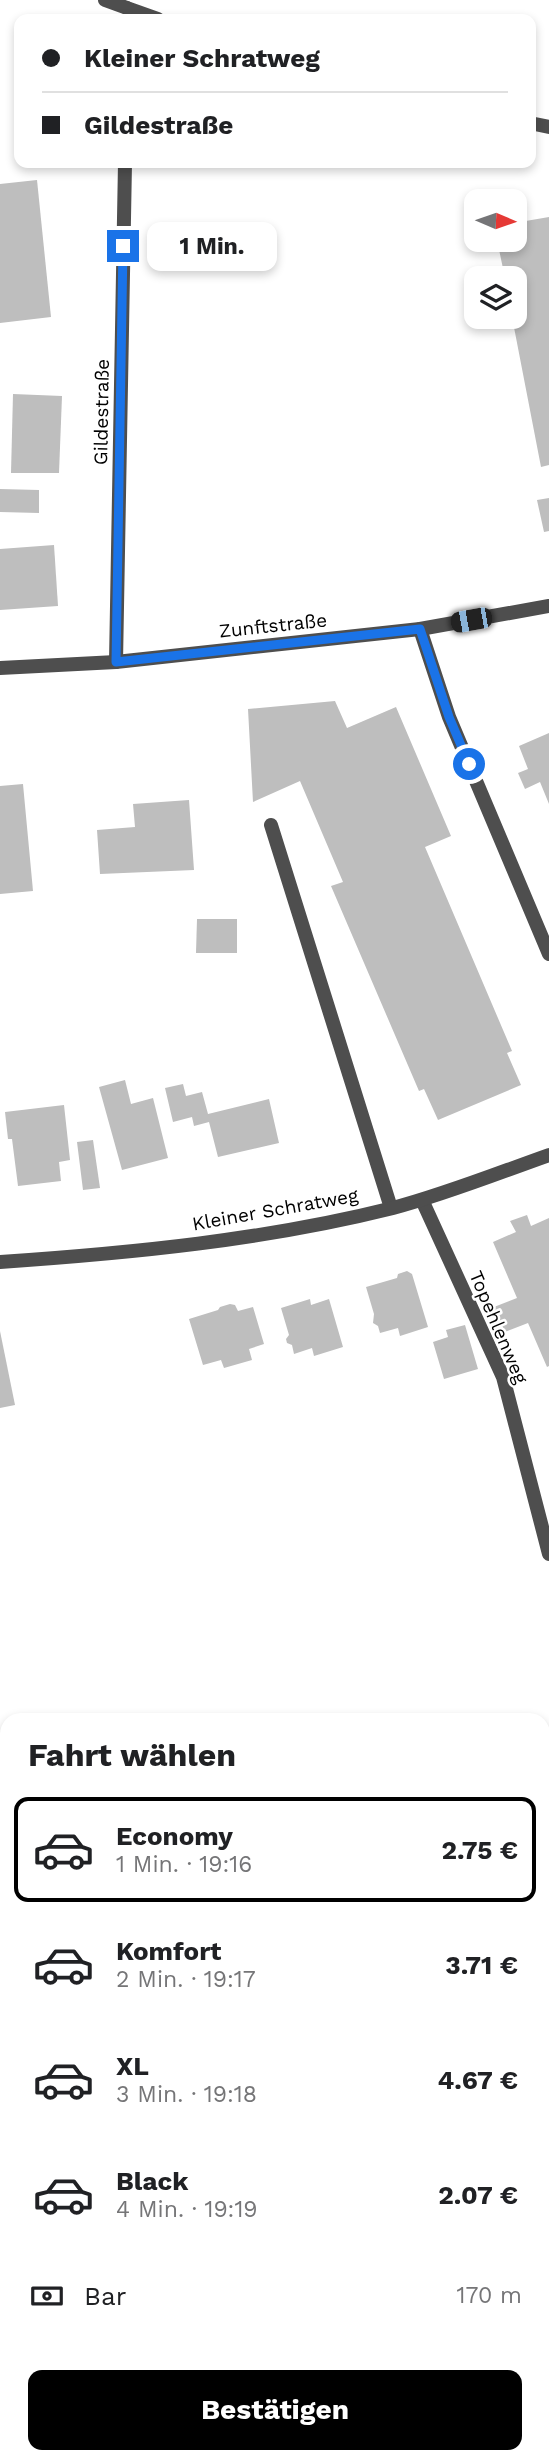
<!DOCTYPE html>
<html lang="de">
<head>
<meta charset="utf-8">
<style>
	:root { --surface:#fff; --page:#f2f2f2; --text:#202124; --muted:#757577; --line:#e0e0e0; --accent:#000 }
	body { margin:0; font-family:"Work Sans",sans-serif; background:var(--page); color:var(--text); height:100vh; display:flex; flex-direction:column; font-size:26px; white-space:nowrap }
	* { box-sizing:border-box; margin:0 }
	p { font-size:23px; color:var(--muted) }
	.icon { flex:none; width:38px; height:38px; fill:none; stroke:currentColor; stroke-width:2; stroke-linecap:round; stroke-linejoin:round }
	.map { position:relative; flex:1; overflow:hidden }
	.panel { position:absolute; left:0px; top:1713px; width:550px; height:751px; display:flex; flex-direction:column; background:var(--surface); border-radius:21px 21px 0 0; box-shadow:0 4px 10px #0003 }
	.panel>* { flex:none }
	.top-card { position:absolute; left:14px; top:14px; width:522px; height:154px; border-radius:14px; box-shadow:0 4px 10px #0003; display:grid; align-content:center; height:154px; padding:0 28px; background:var(--surface) }
	.needle { width:46px; rotate:92deg }
	.fabs { position:absolute; left:464px; top:189px; display:grid; gap:14px }
	.fabs a { display:grid; place-items:center; width:63px; height:63px; border-radius:14px; background:var(--surface); box-shadow:0 4px 10px #0003; font-size:35px }
	.end { position:absolute; width:32px; height:32px; margin:-16px; border:9px solid #1a73e8; background:#fff; box-shadow:0 0 0 4px #fff }
	.from { border-radius:50% }
	.bubble { position:absolute; height:49px; border-radius:14px; background:var(--surface); box-shadow:0 4px 10px #0003; font-size:23px; font-weight:700; line-height:49px; text-align:center }
	.car { position:absolute; width:21px; height:42px; margin:-21px -10px; border-radius:9px; box-shadow:0 0 5px 2px #0007; background:linear-gradient(#222 24%,#8ab4d8 0 40%,#222 0 76%,#8ab4d8 0 86%,#222 0) }
	.top-card b { display:flex; align-items:center; gap:24px; height:66px; font-size:26px }
	.top-card b+b { border-top:2px solid var(--line) }
	.top-card i { width:18px; height:18px; background:var(--text) }
	ul { padding:0; list-style:none }
	li { display:flex; align-items:center; gap:21px; height:105px; margin:0 14px 10px; padding:0 14px; border:4px solid transparent; border-radius:14px }
	li div { flex:1 }
	li b { display:block; font-size:26px }
	li em { font-style:normal; font-weight:700 }
	li.active { border-color:var(--accent) }
	li>.icon { width:63px; height:63px; stroke-width:1.5 }
	h2 { padding:0 28px; font-size:32px; line-height:84px }
	.pay { display:flex; align-items:center; gap:18px; height:77px; padding:0 28px; font-size:26px }
	.pay p { margin-inline-start:auto }
	.primary-button { display:flex; gap:14px; margin-top:auto; padding:14px 28px }
	.primary-button a { flex:1; height:80px; border-radius:14px; background:var(--accent); color:#fff; font-size:28px; font-weight:700; line-height:80px; text-align:center }
	.map>svg:first-child { display:block }
</style>
</head>
<body>
<div class="map">
<svg width="549" height="2463" viewBox="0 0 549 2463">
	<defs>
		<pattern id="grass-tufts" width="24" height="20" patternUnits="userSpaceOnUse" patternTransform="scale(1.75)"><rect width="24" height="20" fill="#d5d5d5"/><path d="M3 7l-1-3M5 7V3M7 7l1-3M15 17l-1-3M17 17v-4M19 17l1-3" fill="none" stroke="#b5b5b5"/></pattern>
		<pattern id="forest-crowns" width="20" height="18" patternUnits="userSpaceOnUse" patternTransform="scale(1.75)"><rect width="20" height="18" fill="#d5d5d5"/><path d="M2 6a3 3 0 1 1 6 0M12 15a3 3 0 1 1 6 0" fill="none" stroke="#b5b5b5"/></pattern>
	</defs>
	<rect width="100%" height="100%" fill="#fff"/>
	<polygon fill="url(#grass-tufts)" points="549,1907 549,2260 542,2252 542,1909"/>
	<polygon fill="url(#forest-crowns)" points="0,2257 7,2257 7,2378 0,2381"/>
	<g fill="none" stroke-linecap="round" stroke-linejoin="round">
		<g stroke="#9c9c9c" stroke-width="10">
			<polyline points="542,1933 549,1931"/>
			<polyline points="0,2337 7,2337"/>
		</g>
	</g>
	<g fill="#bebebe">
		<polygon points="37,180 51,317 0,323 0,184"/>
		<polygon points="549,217 549,465 541,467 512,317 514,317 514,278 505,278 497,240 514,240 514,223"/>
		<polygon points="13,394 62,396 59,473 11,473"/>
		<polygon points="0,489 39,490 39,513 0,512"/>
		<polygon points="549,498 549,531 544,532 537,500"/>
		<polygon points="54,545 58,606 0,610 0,549"/>
		<polygon points="335,701 347,728 396,707 451,836 425,847 512,1051 507,1053 521,1085 438,1120 424,1089 419,1091 331,886 343,882 300,781 253,802 248,709"/>
		<polygon points="549,733 549,804 540,782 525,789 518,773 528,769 519,746"/>
		<polygon points="23,784 33,891 0,894 0,786"/>
		<polygon points="189,800 194,870 100,874 97,830 135,827 133,804"/>
		<polygon points="197,919 237,919 237,953 196,953"/>
		<polygon points="125,1080 131,1104 153,1098 168,1158 122,1170 99,1087"/>
		<polygon points="183,1084 186,1096 202,1092 208,1114 269,1099 279,1143 218,1157 209,1122 194,1126 192,1117 173,1122 165,1088"/>
		<polygon points="64,1105 70,1160 59,1162 61,1181 18,1186 12,1139 8,1139 5,1112"/>
		<polygon points="93,1140 100,1188 83,1190 77,1142"/>
		<polygon points="527,1215 531,1226 549,1218 549,1366 547,1367 528,1323 505,1332 494,1307 517,1298 493,1242 516,1232 510,1221"/>
		<polygon points="407,1271 412,1274 428,1327 400,1336 398,1328 380,1333 378,1326 373,1323 374,1314 366,1287 397,1278 398,1274"/>
		<polygon points="310,1299 311,1305 329,1299 343,1347 314,1356 312,1348 294,1354 292,1345 287,1343 286,1339 289,1335 281,1308"/>
		<polygon points="230,1304 235,1305 238,1311 253,1307 264,1344 249,1349 252,1360 224,1368 221,1360 203,1365 189,1319 218,1310 220,1307"/>
		<polygon points="465,1325 478,1369 444,1379 433,1342 448,1337 446,1330"/>
		<polygon points="0,1331 15,1405 0,1408"/>
	</g>
	<g fill="none" stroke-linecap="round" stroke-linejoin="round">
		<g stroke="#4e4e4e" stroke-width="14">
			<polyline points="127,8 158,19"/>
			<polyline points="530,123 549,127"/>
			<polyline points="271,825 391,1208"/>
			<polyline points="422,1200 503,1377 549,1554"/>
			<polyline points="542,2419 549,2419"/>
			<polyline points="285,2463 312,2457"/>
		</g>
		<g stroke="#4e4e4e" stroke-width="14">
			<polyline points="105,0 127,8"/>
			<polyline points="420,629 449,717 549,954"/>
			<polyline points="116,662 125,163"/>
			<polyline points="0,668 116,662 420,629 549,606"/>
			<path d="M0,1262c132,-9 265,-22 393,-54 53,-14 105,-35 156,-53"/>
		</g>
	</g>
	<g fill="none" stroke-linecap="round" stroke-linejoin="round">
		<polyline stroke="#1a73e8" stroke-width="9" points="123,246 116,662 420,629 449,717 469,764"/>
	</g>
	<g text-anchor="middle" stroke-width="5" stroke-linejoin="round" paint-order="stroke">
		<g font-size="19" fill="#000" stroke="#fff">
			<text transform="translate(101 412) rotate(-89)" y="7">Gildestraße</text>
			<text transform="translate(273 625) rotate(-6)" y="7">Zunftstraße</text>
			<text transform="translate(275 1209) rotate(-10)" y="7">Kleiner Schratweg</text>
			<text transform="translate(499 1327) rotate(67)" y="7">Topehlenweg</text>
		</g>
	</g>
</svg>
<div class="fabs">
<a><svg class="needle" viewBox="-14 -14 28 28"><path d="M0-13l5 13h-10z" fill="#e53935"/><path d="M0 13l5-13h-10z" fill="#757577"/></svg></a>
<a><svg class="icon" aria-label="layers" viewBox="0 0 24 24"><path d="M12 4l9 5-9 5-9-5zM3 14l9 5 9-5"/></svg></a>
</div>
<i class="end from" style="left:469px;top:764px"></i>
<i class="end" style="left:123px;top:246px"></i>
<div class="bubble" style="left:147px;top:222px;width:130px">1 Min.</div>
<i class="car" style="left:471px;top:620px;rotate:260deg"></i>
<div class="top-card">
<b><i class="from"></i>Kleiner Schratweg</b>
<b><i></i>Gildestraße</b>
</div>
<section class="panel">
<h2>Fahrt wählen</h2>
<ul>
<li class="active"><svg class="icon" aria-label="car" viewBox="0 0 24 24"><path d="M5 17H2v-5l4-1 3-4h7l3 4 3 1v5h-3M9 17h6M6 11h13"/><circle cx="7" cy="17" r="2"/><circle cx="17" cy="17" r="2"/></svg><div><b>Economy</b><p>1 Min. · 19:16</p></div><em>2.75 €</em></li>
<li><svg class="icon" aria-label="car" viewBox="0 0 24 24"><path d="M5 17H2v-5l4-1 3-4h7l3 4 3 1v5h-3M9 17h6M6 11h13"/><circle cx="7" cy="17" r="2"/><circle cx="17" cy="17" r="2"/></svg><div><b>Komfort</b><p>2 Min. · 19:17</p></div><em>3.71 €</em></li>
<li><svg class="icon" aria-label="car" viewBox="0 0 24 24"><path d="M5 17H2v-5l4-1 3-4h7l3 4 3 1v5h-3M9 17h6M6 11h13"/><circle cx="7" cy="17" r="2"/><circle cx="17" cy="17" r="2"/></svg><div><b>XL</b><p>3 Min. · 19:18</p></div><em>4.67 €</em></li>
<li><svg class="icon" aria-label="car" viewBox="0 0 24 24"><path d="M5 17H2v-5l4-1 3-4h7l3 4 3 1v5h-3M9 17h6M6 11h13"/><circle cx="7" cy="17" r="2"/><circle cx="17" cy="17" r="2"/></svg><div><b>Black</b><p>4 Min. · 19:19</p></div><em>2.07 €</em></li>
</ul>
<div class="pay"><svg class="icon" aria-label="cash" viewBox="0 0 24 24"><path d="M3 7h18v10H3z"/><circle cx="12" cy="12" r="2"/></svg>Bar<p>170 m</p></div>
<div class="primary-button"><a>Bestätigen</a></div>
</section>
</div>
</body>
</html>
